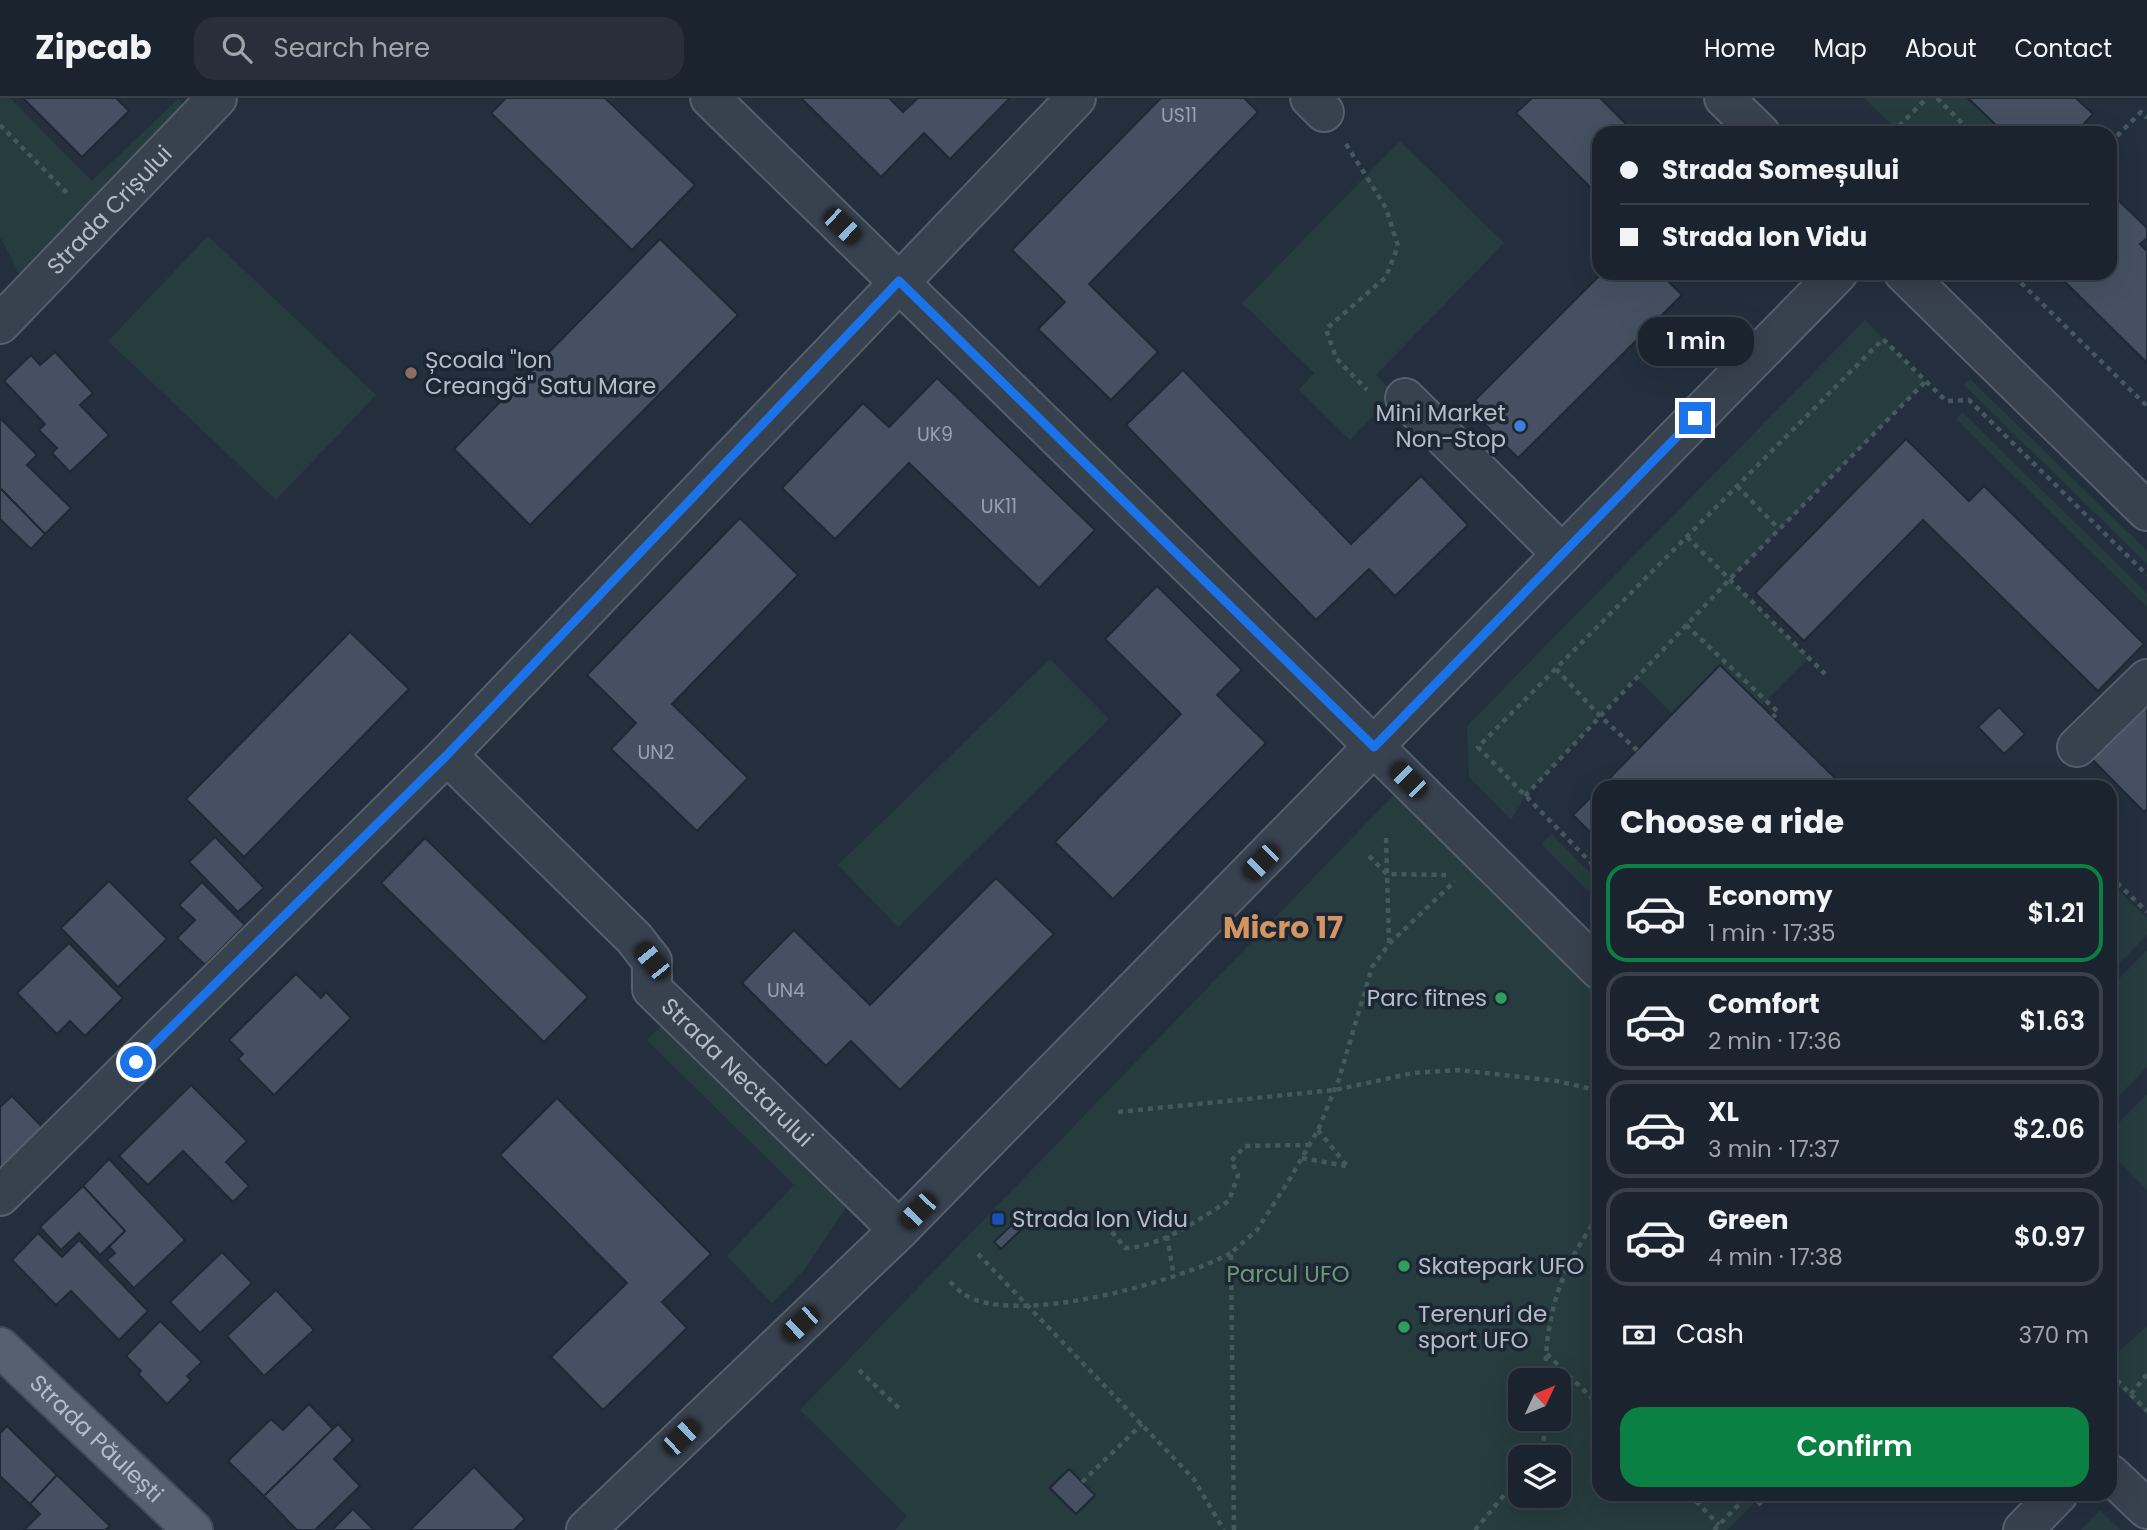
<!DOCTYPE html>
<html lang="en">
<head>
<meta charset="utf-8">
<style>
	:root { --surface:#1b232e; --page:#282f3a; --text:#f1f3f6; --muted:#a0a4aa; --line:#39404a; --accent:#0b8043 }
	body { margin:0; font-family:Poppins,sans-serif; background:var(--page); color:var(--text); height:100vh; display:flex; flex-direction:column; font-size:26px; white-space:nowrap }
	* { box-sizing:border-box; margin:0 }
	p { font-size:23px; color:var(--muted) }
	.icon { flex:none; width:38px; height:38px; fill:none; stroke:currentColor; stroke-width:2; stroke-linecap:round; stroke-linejoin:round }
	.map { position:relative; flex:1; overflow:hidden }
	.panel { position:absolute; left:1592px; top:682px; width:525px; height:721px; display:flex; flex-direction:column; background:var(--surface); border-radius:21px; box-shadow:0 7px 28px #0002,0 0 0 2px var(--line) }
	.panel>* { flex:none }
	.hud { position:absolute; left:1592px; top:28px; width:525px; height:154px; border-radius:21px; box-shadow:0 7px 28px #0002,0 0 0 2px var(--line); display:grid; align-content:center; height:154px; padding:0 28px; background:var(--surface) }
	.needle { width:46px; rotate:46deg }
	.tools { position:absolute; left:1508px; top:1270px; display:grid; gap:14px }
	.tools a { display:grid; place-items:center; width:63px; height:63px; border-radius:14px; background:var(--surface); box-shadow:0 7px 28px #0002,0 0 0 2px var(--line); font-size:35px }
	.end { position:absolute; width:32px; height:32px; margin:-16px; border:9px solid #1a73e8; background:#fff; box-shadow:0 0 0 4px #fff }
	.from { border-radius:50% }
	.bubble { position:absolute; height:49px; border-radius:21px; background:var(--surface); box-shadow:0 7px 28px #0002,0 0 0 2px var(--line); font-size:23px; font-weight:600; line-height:49px; text-align:center }
	.car { position:absolute; width:21px; height:42px; margin:-21px -10px; border-radius:9px; box-shadow:0 0 5px 2px #0007; background:linear-gradient(#222 24%,#8ab4d8 0 40%,#222 0 76%,#8ab4d8 0 86%,#222 0) }
	.hud b { display:flex; align-items:center; gap:24px; height:66px; font-size:26px }
	.hud b+b { border-top:2px solid var(--line) }
	.hud i { width:18px; height:18px; background:var(--text) }
	ul { padding:0; list-style:none }
	li { display:flex; align-items:center; gap:21px; height:98px; margin:0 14px 10px; padding:0 14px; border:4px solid var(--line); border-radius:21px }
	li div { flex:1 }
	li b { display:block; font-size:26px }
	li em { font-style:normal; font-weight:600 }
	li.on { border-color:var(--accent) }
	li>.icon { width:63px; height:63px; stroke-width:1.5 }
	h2 { padding:0 28px; font-size:32px; line-height:84px }
	.pay { display:flex; align-items:center; gap:18px; height:77px; padding:0 28px; font-size:26px }
	.pay p { margin-inline-start:auto }
	.action { display:flex; gap:14px; margin-top:auto; padding:14px 28px }
	.action a { flex:1; height:80px; border-radius:21px; background:var(--accent); color:#fff; font-size:28px; font-weight:600; line-height:80px; text-align:center }
	header { display:flex; align-items:center; gap:42px; box-sizing:border-box; height:98px; padding:0 35px; background:var(--surface); border-bottom:2px solid var(--line) }
	header strong { font-size:33px }
	nav { display:flex; gap:38px; margin-inline-start:auto; font-size:24px }
	.search { width:490px; height:63px; background:var(--page); display:flex; align-items:center; gap:18px; box-sizing:border-box; padding:0 24px; border-radius:21px; color:var(--muted); font-size:26px }
	.map>svg:first-child { display:block }
</style>
</head>
<body>
<header>
<strong>Zipcab</strong>
<div class="search"><svg class="icon" aria-label="search" viewBox="0 0 24 24"><circle cx="10" cy="10" r="6"/><path d="M15 15l6 6"/></svg>Search here</div>
<nav><a>Home</a><a>Map</a><a>About</a><a>Contact</a></nav>
</header>
<div class="map">
<svg width="2147" height="1432" viewBox="0 0 2147 1432">
	<rect width="100%" height="100%" fill="#242f3e"/>
	<g fill="#263c3f" fill-rule="evenodd">
		<polygon points="0,0 10,0 92,83 178,1 197,20 24,184 0,139"/>
		<polygon points="1864,0 1968,0 2004,35 1900,35"/>
		<polygon points="1400,43 1504,145 1376,277 1394,296 1350,342 1299,292 1314,275 1242,205"/>
		<polygon points="208,138 376,297 276,402 108,243"/>
		<polygon points="1865,222 1925,284 1730,482 1809,560 1761,607 1720,567 1672,616 1636,579 1525,698 1511,722 1469,679 1467,628"/>
		<polygon points="1970,281 2147,453 2147,466 1964,287"/>
		<polygon points="1962,314 2147,495 2147,509 1956,321"/>
		<polygon points="1050,561 1109,621 898,829 838,767"/>
		<path d="M1408,682l191,190 1,524 162,1 -35,35h-832l12,-14 -107,-106zM1521,1283h38v38h-38zM1521,1360h38v38h-38z"/>
		<polygon points="1552,736 1599,784 1599,804 1541,746"/>
		<polygon points="2110,784 2147,820 2147,837 2111,874"/>
		<polygon points="2147,852 2147,969 2111,1006 2111,889"/>
		<polygon points="668,921 838,1091 845,1111 804,1172 772,1205 727,1158 794,1087 647,942"/>
		<polygon points="2147,996 2147,1092 2111,1055 2110,1034"/>
		<polygon points="2147,1228 2147,1317 2111,1281 2110,1262"/>
		<polygon points="2100,1412 2120,1432 2081,1432"/>
	</g>
	<g fill="#455162" stroke="#1f2835" stroke-width="2">
		<polygon points="23,0 116,0 129,13 82,59"/>
		<polygon points="506,0 605,0 695,87 632,152 491,15"/>
		<polygon points="801,0 889,0 903,14 918,0 1010,0 950,61 924,35 881,79"/>
		<polygon points="1161,0 1244,0 1258,14 1089,186 1158,254 1111,302 1038,231 1065,204 1012,152"/>
		<polygon points="1532,0 1600,0 1635,35 1600,35 1600,99 1516,15"/>
		<polygon points="1968,0 2076,0 2093,16 2075,35 2004,35"/>
		<polygon points="2113,97 2147,130 2147,140 2140,146 2147,153 2147,265 2056,175 2110,175 2110,99"/>
		<polygon points="660,141 738,217 530,427 454,351"/>
		<polygon points="1602,175 1668,175 1664,179 1682,197 1518,360 1468,309"/>
		<polygon points="55,254 93,295 80,307 109,337 70,374 52,355 57,350 39,332 45,326 4,283 31,257 40,267"/>
		<polygon points="1183,272 1351,446 1421,378 1468,427 1395,498 1369,471 1316,522 1126,327"/>
		<polygon points="937,280 1095,432 1039,490 909,365 835,441 782,390 863,305 889,329"/>
		<polygon points="0,320 37,357 27,367 71,410 45,436 0,390"/>
		<polygon points="1906,341 1969,403 1984,388 2144,546 2098,593 1923,422 1804,543 1755,495"/>
		<polygon points="0,390 45,436 31,451 0,421"/>
		<polygon points="740,420 798,477 672,606 748,680 697,733 611,651 636,625 587,577"/>
		<polygon points="1157,488 1242,572 1217,597 1266,645 1113,801 1055,744 1181,616 1105,541"/>
		<polygon points="350,534 409,591 244,759 186,701"/>
		<polygon points="1720,567 1761,607 1845,690 1600,690"/>
		<polygon points="2147,599 2147,711 2144,714 2088,657"/>
		<polygon points="1999,609 2025,636 2004,656 1978,629"/>
		<polygon points="1600,690 1600,744 1573,717"/>
		<polygon points="215,739 264,790 238,814 189,764"/>
		<polygon points="425,740 588,899 544,944 381,785"/>
		<polygon points="996,780 1054,836 900,992 851,943 826,968 742,885 794,832 870,907"/>
		<polygon points="109,783 167,841 118,889 61,830"/>
		<polygon points="202,784 245,827 205,867 177,840 195,822 179,807"/>
		<polygon points="69,845 123,900 85,938 70,923 57,936 17,895"/>
		<polygon points="296,876 321,900 326,894 351,920 274,997 238,961 243,956 229,942"/>
		<polygon points="191,987 247,1043 226,1064 249,1088 233,1104 183,1053 148,1087 119,1058"/>
		<polygon points="12,998 45,1032 0,1074 0,1009"/>
		<polygon points="557,1000 711,1156 662,1204 687,1230 603,1312 551,1259 627,1185 500,1057"/>
		<polygon points="109,1061 185,1142 134,1190 107,1162 115,1155 109,1149 125,1133 83,1088"/>
		<polygon points="83,1088 125,1133 100,1157 79,1135 61,1152 40,1129"/>
		<polygon points="1021,1118 1028,1125 1001,1151 994,1144"/>
		<polygon points="38,1135 62,1159 79,1142 148,1213 119,1242 71,1193 56,1207 12,1162"/>
		<polygon points="222,1154 252,1185 200,1235 170,1204"/>
		<polygon points="276,1192 314,1232 264,1278 227,1238"/>
		<polygon points="160,1223 202,1264 187,1278 191,1282 167,1306 138,1276 141,1273 126,1258"/>
		<polygon points="309,1306 333,1331 264,1398 228,1363 271,1321 283,1332"/>
		<polygon points="338,1326 353,1342 334,1361 360,1388 315,1432 297,1432 264,1398"/>
		<polygon points="7,1328 57,1377 30,1406 0,1378 0,1335"/>
		<polygon points="474,1369 525,1421 514,1432 410,1432"/>
		<polygon points="1069,1371 1095,1397 1076,1416 1050,1390"/>
		<polygon points="57,1377 110,1428 105,1432 24,1432 40,1416 30,1406"/>
		<polygon points="353,1411 374,1432 332,1432"/>
	</g>
	<g fill="none" stroke-linecap="round" stroke-linejoin="round">
		<defs>
			<g id="minor">
				<polyline points="710,0 1332,607 1600,872"/>
				<polyline points="1310,0 1324,14"/>
				<polyline points="1724,0 1760,35"/>
				<polyline points="1904,175 2147,413"/>
				<path id="s1" d="M0,226l217,-226"/>
				<polyline points="1405,300 1561,455"/>
				<polyline points="2077,649 2147,581"/>
				<path id="s2" d="M447,657l187,183 18,23v28l247,241"/>
				<polyline points="0,1098 447,657 1076,0"/>
				<polyline points="2110,1376 2147,1411"/>
				<polyline points="586,1432 899,1132 1838,175"/>
				<polyline points="2023,1432 2058,1396"/>
			</g>
			<g id="major">
				<path id="s3" d="M0,1249l193,183"/>
			</g>
		</defs>
		<use href="#minor" stroke="#565f6c" stroke-width="42"/>
		<use href="#major" stroke="#414a57" stroke-width="42"/>
		<g stroke="#44595c" stroke-width="4.5" stroke-dasharray="5 5" stroke-linecap="butt">
			<polyline points="1937,0 1972,35"/>
			<polyline points="0,27 70,98"/>
			<polyline points="1892,35 1927,0"/>
			<polyline points="2110,45 2141,14 2147,20"/>
			<polyline points="1346,46 1386,110 1398,148 1386,179 1326,231 1336,260 1367,292"/>
			<polyline points="2021,185 2147,308"/>
			<polyline points="1737,388 1779,431"/>
			<polyline points="1687,439 1825,576"/>
			<polyline points="1686,527 1778,614 1773,619"/>
			<polyline points="1556,571 1599,617 1637,652"/>
			<polyline points="1525,698 1729,482 1925,284"/>
			<polyline points="1386,740 1389,845"/>
			<polyline points="1369,758 1387,776 1446,777"/>
			<polyline points="1600,774 1478,649 1883,241 1946,303 1969,302 2147,477"/>
			<polyline points="2110,778 2147,814"/>
			<polyline points="1118,1014 1335,992 1413,975 1458,972 1557,983 1600,993"/>
			<polyline points="1318,1032 1347,1068"/>
			<polyline points="1302,1060 1346,1068"/>
			<path d="M1112,1134l13,16c37,-1 73,-29 104,-47l9,-26 -7,-14 14,-15 64,-1"/>
			<polyline points="1167,1138 1174,1179"/>
			<polyline points="978,1156 1193,1380 1224,1432"/>
			<path d="M950,1184c4,3 8,8 12,11 51,36 217,-12 269,-40"/>
			<polyline points="1547,1256 1600,1308"/>
			<polyline points="859,1272 902,1313"/>
			<polyline points="2110,1275 2147,1313"/>
			<path d="M1546,1283c-2,-38 6,-82 23,-116 8,-18 20,-35 31,-51"/>
			<polyline points="2131,1296 2147,1276"/>
			<polyline points="1533,1360 1543,1344 1548,1321"/>
			<polyline points="1082,1384 1142,1326"/>
			<polyline points="1689,1396 1719,1427"/>
			<polyline points="1751,1396 1762,1408"/>
			<polyline points="1234,1432 1231,1155 1257,1132 1288,1084 1318,1032 1339,981 1372,869 1389,846 1455,783"/>
			<polyline points="1475,1432 1521,1377"/>
			<polyline points="1714,1432 1749,1396"/>
		</g>
		<use href="#minor" stroke="#38414e" stroke-width="38"/>
		<use href="#major" stroke="#56606e" stroke-width="38"/>
	</g>
	<g fill="none" stroke-linecap="round" stroke-linejoin="round">
		<polyline stroke="#1a73e8" stroke-width="9" points="136,964 447,657 899,183 1374,649 1695,320"/>
	</g>
	<circle fill="#8d6e63" stroke="#1d2633" stroke-width="2.5" cx="411" cy="275" r="7"/>
	<circle fill="#3f7fe0" stroke="#1d2633" stroke-width="2.5" cx="1520" cy="328" r="7"/>
	<g fill="#2e9e5b" stroke="#1d2633" stroke-width="2.5">
		<circle cx="1501" cy="900" r="7"/>
		<circle cx="1404" cy="1168" r="7"/>
		<circle cx="1404" cy="1229" r="7"/>
	</g>
	<rect fill="#1a4fb4" stroke="#1d2633" stroke-width="2.5" x="991" y="1114" width="14" height="14" rx="3.5"/>
	<g text-anchor="middle" stroke-width="7" stroke-linejoin="round" paint-order="stroke">
		<g font-size="19" fill="#98a1af">
			<text x="1179" y="24">US11</text>
			<text x="935" y="343">UK9</text>
			<text x="999" y="415">UK11</text>
			<text x="656" y="661">UN2</text>
			<text x="786" y="899">UN4</text>
		</g>
		<g font-size="23" fill="#b4bcc9" stroke="#1d2633">
			<text dy="8" stroke="none"><textPath href="#s1" startOffset="158">Strada Crișului</textPath></text>
			<text dy="8" stroke="none"><textPath href="#s2" startOffset="438">Strada Nectarului</textPath></text>
			<text dy="8" stroke="none"><textPath href="#s3" startOffset="133">Strada Păulești</textPath></text>
		</g>
		<g font-size="23" fill="#b4bcc9" stroke="#1d2633" text-anchor="start">
			<text x="425" y="270">Școala "Ion<tspan x="425" dy="26">Creangă" Satu Mare</tspan></text>
			<text x="1506" y="323" text-anchor="end">Mini Market<tspan x="1506" dy="26">Non-Stop</tspan></text>
			<text x="1487" y="908" text-anchor="end">Parc fitnes</text>
			<text x="1012" y="1129">Strada Ion Vidu</text>
			<text x="1418" y="1176">Skatepark UFO</text>
			<text x="1418" y="1224">Terenuri de<tspan x="1418" dy="26">sport UFO</tspan></text>
		</g>
		<g font-size="23" fill="#6b9a76" stroke="#1d2633">
			<text x="1288" y="1184">Parcul UFO</text>
		</g>
		<g font-size="30" font-weight="bold" fill="#d59563" stroke="#1d2633">
			<text x="1283" y="840">Micro 17</text>
		</g>
	</g>
</svg>
<div class="tools">
<a><svg class="needle" viewBox="-14 -14 28 28"><path d="M0-13l5 13h-10z" fill="#e53935"/><path d="M0 13l5-13h-10z" fill="#a0a4aa"/></svg></a>
<a><svg class="icon" aria-label="layers" viewBox="0 0 24 24"><path d="M12 4l9 5-9 5-9-5zM3 14l9 5 9-5"/></svg></a>
</div>
<i class="end from" style="left:136px;top:964px"></i>
<i class="end" style="left:1695px;top:320px"></i>
<div class="bubble" style="left:1638px;top:219px;width:116px">1 min</div>
<i class="car" style="left:842px;top:128px;rotate:134deg"></i>
<i class="car" style="left:1408px;top:682px;rotate:315deg"></i>
<i class="car" style="left:1261px;top:764px;rotate:225deg"></i>
<i class="car" style="left:652px;top:863px;rotate:321deg"></i>
<i class="car" style="left:918px;top:1113px;rotate:224deg"></i>
<i class="car" style="left:800px;top:1226px;rotate:227deg"></i>
<i class="car" style="left:681px;top:1339px;rotate:46deg"></i>
<div class="hud">
<b><i class="from"></i>Strada Someșului</b>
<b><i></i>Strada Ion Vidu</b>
</div>
<section class="panel">
<h2>Choose a ride</h2>
<ul>
<li class="on"><svg class="icon" aria-label="car" viewBox="0 0 24 24"><path d="M5 17H2v-5l4-1 3-4h7l3 4 3 1v5h-3M9 17h6M6 11h13"/><circle cx="7" cy="17" r="2"/><circle cx="17" cy="17" r="2"/></svg><div><b>Economy</b><p>1 min · 17:35</p></div><em>$1.21</em></li>
<li><svg class="icon" aria-label="car" viewBox="0 0 24 24"><path d="M5 17H2v-5l4-1 3-4h7l3 4 3 1v5h-3M9 17h6M6 11h13"/><circle cx="7" cy="17" r="2"/><circle cx="17" cy="17" r="2"/></svg><div><b>Comfort</b><p>2 min · 17:36</p></div><em>$1.63</em></li>
<li><svg class="icon" aria-label="car" viewBox="0 0 24 24"><path d="M5 17H2v-5l4-1 3-4h7l3 4 3 1v5h-3M9 17h6M6 11h13"/><circle cx="7" cy="17" r="2"/><circle cx="17" cy="17" r="2"/></svg><div><b>XL</b><p>3 min · 17:37</p></div><em>$2.06</em></li>
<li><svg class="icon" aria-label="car" viewBox="0 0 24 24"><path d="M5 17H2v-5l4-1 3-4h7l3 4 3 1v5h-3M9 17h6M6 11h13"/><circle cx="7" cy="17" r="2"/><circle cx="17" cy="17" r="2"/></svg><div><b>Green</b><p>4 min · 17:38</p></div><em>$0.97</em></li>
</ul>
<div class="pay"><svg class="icon" aria-label="cash" viewBox="0 0 24 24"><path d="M3 7h18v10H3z"/><circle cx="12" cy="12" r="2"/></svg>Cash<p>370 m</p></div>
<div class="action"><a>Confirm</a></div>
</section>
</div>
</body>
</html>
